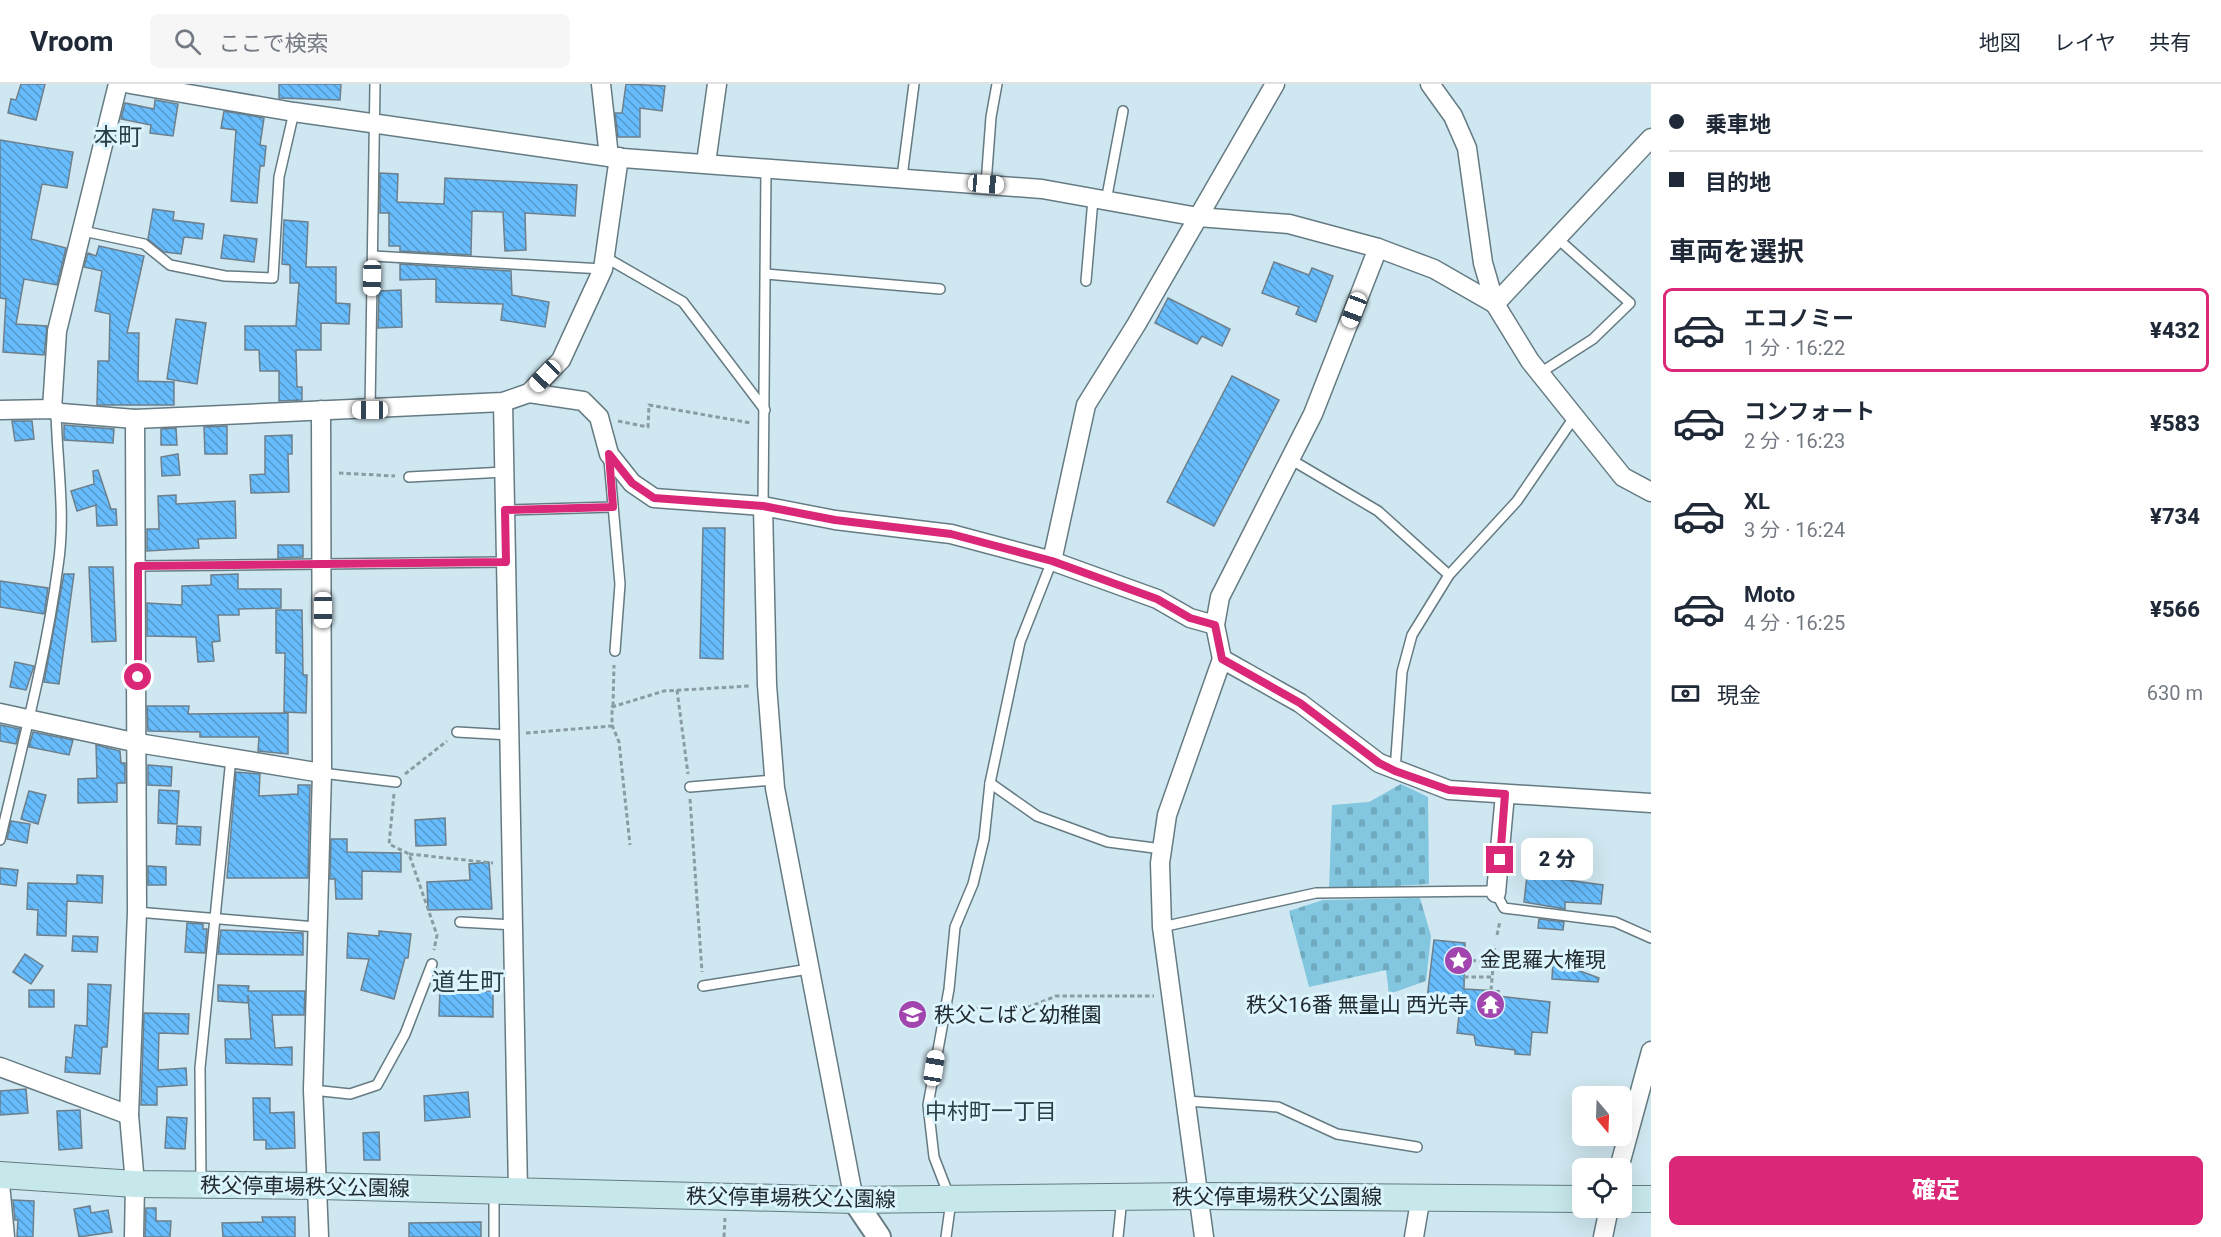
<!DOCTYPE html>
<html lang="ja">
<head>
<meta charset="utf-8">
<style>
	:root { --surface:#fff; --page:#f6f6f7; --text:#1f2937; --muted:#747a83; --line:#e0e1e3; --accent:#db2777 }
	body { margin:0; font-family:Roboto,"Noto Sans JP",sans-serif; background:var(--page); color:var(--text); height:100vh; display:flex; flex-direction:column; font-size:22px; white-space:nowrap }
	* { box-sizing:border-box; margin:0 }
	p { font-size:20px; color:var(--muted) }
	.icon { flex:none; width:33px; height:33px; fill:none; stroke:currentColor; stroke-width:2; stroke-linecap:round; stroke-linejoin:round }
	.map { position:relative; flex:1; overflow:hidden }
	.details { display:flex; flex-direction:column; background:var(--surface); width:570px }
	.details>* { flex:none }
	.guide { display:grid; align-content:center; height:132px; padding:0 18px; background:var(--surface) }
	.needle { width:39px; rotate:161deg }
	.controls { position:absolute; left:1572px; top:1002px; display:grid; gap:12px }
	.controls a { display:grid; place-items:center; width:60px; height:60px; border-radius:9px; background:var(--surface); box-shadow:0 6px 24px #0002; font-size:30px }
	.end { position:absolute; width:27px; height:27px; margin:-14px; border:8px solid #db2777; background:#fff; box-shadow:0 0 0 3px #fff }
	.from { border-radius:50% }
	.bubble { position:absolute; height:42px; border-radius:9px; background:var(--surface); box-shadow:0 6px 24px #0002; font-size:20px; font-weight:800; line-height:42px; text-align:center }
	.car { position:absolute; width:18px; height:36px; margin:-18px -9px; border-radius:8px; box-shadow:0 0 4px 2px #0007; background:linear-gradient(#fff 24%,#345 0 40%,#fff 0 76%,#345 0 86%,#fff 0) }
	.guide b { display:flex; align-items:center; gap:21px; height:57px; font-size:22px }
	.guide b+b { border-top:2px solid var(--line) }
	.guide i { width:15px; height:15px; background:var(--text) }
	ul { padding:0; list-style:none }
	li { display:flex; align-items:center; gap:18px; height:84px; margin:0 12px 9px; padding:0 6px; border:3px solid transparent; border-radius:9px }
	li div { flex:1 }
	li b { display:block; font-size:22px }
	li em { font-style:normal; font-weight:800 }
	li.current { border-color:var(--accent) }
	li>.icon { width:54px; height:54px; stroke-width:1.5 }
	h2 { padding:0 18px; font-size:27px; line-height:72px }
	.pay { display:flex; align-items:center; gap:15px; height:66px; padding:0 18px; font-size:22px }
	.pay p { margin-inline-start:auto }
	.button { display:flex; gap:12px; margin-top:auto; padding:12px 18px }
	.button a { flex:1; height:69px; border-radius:9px; background:var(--accent); color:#fff; font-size:24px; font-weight:800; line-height:69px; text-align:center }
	header { display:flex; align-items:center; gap:36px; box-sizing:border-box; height:84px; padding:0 30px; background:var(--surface); border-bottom:2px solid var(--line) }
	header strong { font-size:28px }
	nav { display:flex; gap:33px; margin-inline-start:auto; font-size:21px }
	.search { width:420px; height:54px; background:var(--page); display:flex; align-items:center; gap:15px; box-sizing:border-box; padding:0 21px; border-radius:9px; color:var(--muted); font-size:22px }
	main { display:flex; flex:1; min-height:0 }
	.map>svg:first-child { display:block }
</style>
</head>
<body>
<header>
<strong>Vroom</strong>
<div class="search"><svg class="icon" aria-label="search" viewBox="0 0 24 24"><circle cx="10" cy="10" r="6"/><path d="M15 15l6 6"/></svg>ここで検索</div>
<nav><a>地図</a><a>レイヤ</a><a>共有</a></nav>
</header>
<main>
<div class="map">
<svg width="1651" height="1153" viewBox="0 0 1651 1153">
	<defs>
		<pattern id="cemetery-stones" width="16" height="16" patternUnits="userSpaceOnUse" patternTransform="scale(1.5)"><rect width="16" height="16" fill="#82c6df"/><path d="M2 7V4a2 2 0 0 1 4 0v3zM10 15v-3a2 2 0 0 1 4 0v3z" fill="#70aac0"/></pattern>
		<pattern id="building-back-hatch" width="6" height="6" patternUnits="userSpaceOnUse" patternTransform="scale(1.5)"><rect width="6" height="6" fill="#66bcfc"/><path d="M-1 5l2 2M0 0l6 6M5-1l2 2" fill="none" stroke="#5499cc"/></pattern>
	</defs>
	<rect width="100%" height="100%" fill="#cfe7f0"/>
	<g fill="url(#cemetery-stones)">
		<polygon points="1401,700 1428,713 1429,800 1329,806 1332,721 1369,718"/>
		<polygon points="1420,814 1431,852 1426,897 1389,910 1386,886 1309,903 1289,827 1323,816"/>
	</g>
	<g fill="url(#building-back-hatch)" stroke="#6e7f8c" stroke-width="1.5">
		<polygon points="21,0 45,0 36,36 8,29 11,15 16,16"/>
		<polygon points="279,0 341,0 340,16 279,14"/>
		<polygon points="626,0 665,2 662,27 640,24 640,53 618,53 615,29 622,29"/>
		<polygon points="155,16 178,20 173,52 150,49 151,41 121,35 125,19 154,25"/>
		<polygon points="224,27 264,34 260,61 266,62 264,82 260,82 257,119 231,117 236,46 221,44"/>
		<polygon points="0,56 73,68 67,104 42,100 31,155 66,164 57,201 24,195 16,240 47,242 44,271 3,268 6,215 0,214"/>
		<polygon points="380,89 398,90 397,118 444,120 445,94 577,101 575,132 525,129 526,166 505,167 503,128 472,127 471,171 400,167 400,162 389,162 389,129 380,129"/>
		<polygon points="153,125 174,128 173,136 204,140 202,155 184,153 181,170 164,168 148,155"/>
		<polygon points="284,136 308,138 306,183 336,183 336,219 350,220 349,240 321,239 321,266 296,266 297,303 302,303 302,316 279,317 279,287 260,287 259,266 245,266 245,242 296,242 299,199 290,199 290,181 282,180"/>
		<polygon points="224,151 257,155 254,178 221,174"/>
		<polygon points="99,162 144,172 127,249 139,249 138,297 174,298 174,321 97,321 98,277 109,277 110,230 95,227 102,187 84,183 88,169 96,172"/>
		<polygon points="1274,178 1309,191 1312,184 1333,192 1316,238 1296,230 1299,223 1262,209"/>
		<polygon points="400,180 511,187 512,211 549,218 545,243 501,236 503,220 436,218 436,195 400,196"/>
		<polygon points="401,206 402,243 378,244 379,207"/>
		<polygon points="1168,214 1230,245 1222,262 1202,252 1197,260 1155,239"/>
		<polygon points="176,235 206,239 197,300 167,295"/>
		<polygon points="1232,292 1279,316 1214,442 1167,418"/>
		<polygon points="12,337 32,337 34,355 15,357"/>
		<polygon points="64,341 114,345 113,359 64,356"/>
		<polygon points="227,342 227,370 205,370 204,343"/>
		<polygon points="176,344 177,361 161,361 161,345"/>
		<polygon points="292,351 292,370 288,370 289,408 251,409 250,391 265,390 265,352"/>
		<polygon points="178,370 180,391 162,392 161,373"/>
		<polygon points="98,386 111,425 116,425 117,441 97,442 96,421 77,427 71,407 94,400 93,387"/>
		<polygon points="176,411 176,420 235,417 236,454 198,455 199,464 147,467 147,445 159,445 158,412"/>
		<polygon points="703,444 725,444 723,575 700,574"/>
		<polygon points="278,461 303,461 303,473 278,474"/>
		<polygon points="89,483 113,483 116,557 92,558"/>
		<polygon points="64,490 74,490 59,600 44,598"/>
		<polygon points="238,490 238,505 281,505 281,524 239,525 239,531 218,531 220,557 212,558 214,577 198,578 196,553 147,552 147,519 182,521 182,502 211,501 211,491"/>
		<polygon points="0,497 48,504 44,530 0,523"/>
		<polygon points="276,526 302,526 303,591 307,591 306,629 284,628 285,569 276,569"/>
		<polygon points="15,578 34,582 26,606 10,603"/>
		<polygon points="147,622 189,622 188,630 288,629 288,670 258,667 259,653 200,653 200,648 148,647"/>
		<polygon points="0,641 20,645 16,660 0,657"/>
		<polygon points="33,648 73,656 69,671 29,663"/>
		<polygon points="96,661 120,667 121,679 125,679 125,699 117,699 117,718 78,719 78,695 97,694"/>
		<polygon points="148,681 172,683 171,702 148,701"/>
		<polygon points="236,688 260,690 259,712 298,710 298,701 310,701 308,794 227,794"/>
		<polygon points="159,706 179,707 177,740 158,739"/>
		<polygon points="29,707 46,711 38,740 21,735"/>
		<polygon points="445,734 446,761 416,762 415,736"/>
		<polygon points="11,737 30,740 27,759 7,755"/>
		<polygon points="177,742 201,743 200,761 176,760"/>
		<polygon points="331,755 347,755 347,768 401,769 401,788 362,787 362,815 336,815 335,795 330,795"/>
		<polygon points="1536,776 1554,778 1552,794 1603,801 1601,820 1565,818 1565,825 1524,818 1527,792 1533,792"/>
		<polygon points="489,778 492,825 428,826 427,798 470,796 469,780"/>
		<polygon points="148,782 166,783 166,801 148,801"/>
		<polygon points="0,784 18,786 16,802 0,800"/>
		<polygon points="77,791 103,792 102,819 67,817 66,852 37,851 38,826 27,825 28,799 77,800"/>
		<polygon points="1539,835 1564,838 1563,846 1538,844"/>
		<polygon points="187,839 203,840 203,845 207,845 205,869 185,868"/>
		<polygon points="221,846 303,849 303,871 218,870"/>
		<polygon points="379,847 411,850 408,874 405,874 394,915 361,906 369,875 347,874 348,849 379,852"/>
		<polygon points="73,852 98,853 97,868 72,867"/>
		<polygon points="1434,856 1465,859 1464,905 1499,907 1498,912 1550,918 1547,949 1532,948 1530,971 1515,970 1515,966 1476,961 1474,951 1457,949 1460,922 1452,922 1452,918 1427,915"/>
		<polygon points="25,870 43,882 31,900 13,888"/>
		<polygon points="1553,877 1599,894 1598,898 1552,895"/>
		<polygon points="88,900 111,901 107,963 102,963 100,990 65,988 66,973 72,974 75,941 87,942"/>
		<polygon points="218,901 249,902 248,907 305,907 304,931 272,931 275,964 292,963 292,981 226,979 225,955 251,955 248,911 248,919 218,917"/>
		<rect x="29" y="906" width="25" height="17"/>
		<polygon points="440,906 493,907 493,933 439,932"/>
		<polygon points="144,929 189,930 188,950 159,949 158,986 186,984 187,1001 157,1003 157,1021 141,1021"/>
		<polygon points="26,1005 28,1029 0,1031 0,1007"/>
		<polygon points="468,1008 470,1033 425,1037 424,1012"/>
		<polygon points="253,1014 270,1014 270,1029 294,1028 295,1064 266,1065 266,1056 254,1056"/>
		<polygon points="80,1026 82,1064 59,1066 57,1027"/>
		<polygon points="167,1033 187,1034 185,1065 165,1064"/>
		<polygon points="379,1048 380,1076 364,1076 363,1049"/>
		<polygon points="13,1116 34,1117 33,1153 17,1153 18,1136 15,1136"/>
		<polygon points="90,1122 91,1129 108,1126 112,1148 79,1153 74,1125"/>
		<polygon points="146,1124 156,1124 156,1137 171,1137 170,1153 145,1153"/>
		<polygon points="262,1133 295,1133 295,1153 223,1153 222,1139 263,1138"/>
		<polygon points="481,1138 481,1153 409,1153 409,1139"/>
	</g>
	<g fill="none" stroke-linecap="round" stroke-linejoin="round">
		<defs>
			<g id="service">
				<polyline points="902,93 914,0"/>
				<polyline points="986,100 991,33 997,0"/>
				<polyline points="1106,117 1123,27"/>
				<polyline points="83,147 144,160 170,181 225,192 273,194 279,93 294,28"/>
				<polyline points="373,172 603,185"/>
				<polyline points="605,173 683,218 765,326"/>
				<polyline points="766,190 940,205"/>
				<polyline points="1086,197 1093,115"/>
				<polyline points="1540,289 1593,255 1630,219 1558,155"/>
				<polyline points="370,326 375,0"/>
				<polyline points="1290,375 1378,427 1449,491"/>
				<polyline points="609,376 620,500 615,567"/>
				<polyline points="409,393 505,388"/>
				<polyline points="763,422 766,85"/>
				<polyline points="505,426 613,423"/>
				<polyline points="138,482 506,478"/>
				<polyline points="457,648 510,651"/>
				<polyline points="1395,687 1402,588 1412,551 1449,491 1517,417 1575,332"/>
				<polyline points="322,689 396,698"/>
				<polyline points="990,699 1037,732 1108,758 1162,765"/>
				<polyline points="690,703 774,696"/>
				<path d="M0,756c21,-90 46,-182 58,-274 8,-51 -1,-104 -2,-155"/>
				<polyline points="137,828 316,843"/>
				<polyline points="460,838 514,841"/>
				<polyline points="1162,843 1316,809 1488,807 1496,809 1504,824 1615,838 1651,854"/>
				<polyline points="703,902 809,885"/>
				<polyline points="313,1006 350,1010 377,1001 405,950 432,880"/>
				<polyline points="1186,1017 1278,1023 1337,1050 1417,1063"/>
				<polyline points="201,1099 200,984 231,674"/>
				<polyline points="494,1109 494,1153"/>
				<polyline points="946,1153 951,1117 934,1073 928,1021 949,905 955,843 973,800 984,755 990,699 1020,558 1052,477"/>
				<polyline points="1118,1153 1122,1114"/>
			</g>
			<g id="minor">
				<polyline points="130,0 294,28 609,73 1042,105 1198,133 1289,140 1378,164 1434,185 1495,220"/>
				<polyline points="601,0 609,73"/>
				<polyline points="1430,0 1453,32 1467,64 1483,179 1495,220 1530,277 1623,393 1651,408"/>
				<polyline points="706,79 717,0"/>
				<polyline points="1378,164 1313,330 1220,513 1215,541 1222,575 1300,619 1379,679 1449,706 1651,719"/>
				<polyline points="1495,220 1651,54"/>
				<polyline points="529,309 583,317 599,333 609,370 632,399 654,414 763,422 835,436 951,450 1052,477 1157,515 1190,534 1215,541"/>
				<polyline points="503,318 518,1107"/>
				<polyline points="52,325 57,247 118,0"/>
				<polyline points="0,326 52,325 61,329 135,335 503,318 529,309 561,276 603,185 619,73"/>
				<polyline points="763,422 767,601 775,704 854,1116"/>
				<polyline points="1052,477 1086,321 1136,241 1275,0"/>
				<polyline points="0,629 138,659 322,689"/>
				<polyline points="1496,809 1505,710"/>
				<polyline points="0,983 129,1031"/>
				<polyline points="1619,1084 1651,967"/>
				<polyline points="0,1099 5,1153"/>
				<polyline points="134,1153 135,1100 129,1031 137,828 135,335"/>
				<polyline points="319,1153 313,1006 322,689 321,326"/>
				<polyline points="1204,1153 1162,843 1160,779 1167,731 1222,575"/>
				<polyline points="1414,1153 1421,1112"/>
				<polyline points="1603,1153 1609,1124"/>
			</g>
			<polyline id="tertiary" points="854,1116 879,1153"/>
			<g id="secondary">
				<polyline points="0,1091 135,1100 319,1102 854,1116 1199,1112 1582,1115"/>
				<polyline points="1622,1115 1651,1115"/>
			</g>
		</defs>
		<use href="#service" stroke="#657b83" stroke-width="12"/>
		<use href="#minor" stroke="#657b83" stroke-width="21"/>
		<use href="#tertiary" stroke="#657b83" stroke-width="26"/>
		<use href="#secondary" stroke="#657b83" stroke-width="28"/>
		<g stroke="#8a9ca3" stroke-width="3" stroke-dasharray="4.5 3" stroke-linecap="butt">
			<polyline points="618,337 648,343 649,321 751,339"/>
			<polyline points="339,389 395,392"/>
			<polyline points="677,606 688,690"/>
			<polyline points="613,622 614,581"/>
			<polyline points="612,641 619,658 630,761"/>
			<polyline points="526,649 612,642 612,623 664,607 750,602"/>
			<polyline points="405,690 447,657"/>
			<polyline points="394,710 389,760 409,770 437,851 434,866"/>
			<polyline points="690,715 702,888"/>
			<polyline points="409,770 493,779"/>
			<polyline points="1497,851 1500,837"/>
			<polyline points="1464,876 1494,878"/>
			<polyline points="1464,893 1492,893"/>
			<polyline points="1491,906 1495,861"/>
			<polyline points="960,925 1024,925 1056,912 1154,912"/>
			<polyline points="724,1153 725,1134"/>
		</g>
		<use href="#service" stroke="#fff" stroke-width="9"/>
		<use href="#minor" stroke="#fff" stroke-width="18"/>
		<use href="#tertiary" stroke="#fff" stroke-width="22"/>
		<use href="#secondary" stroke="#c7e8eb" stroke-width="26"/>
	</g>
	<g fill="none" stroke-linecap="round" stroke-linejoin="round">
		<polyline stroke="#db2777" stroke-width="8" points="138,593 138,482 506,478 505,426 613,423 609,370 632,399 654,414 763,422 835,436 951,450 1052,477 1157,515 1190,534 1215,541 1222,575 1300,619 1379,679 1395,687 1449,706 1505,710 1500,776"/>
	</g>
	<defs>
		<symbol id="sight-disc" viewBox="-11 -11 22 22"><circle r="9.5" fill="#a245af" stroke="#dcf4fe"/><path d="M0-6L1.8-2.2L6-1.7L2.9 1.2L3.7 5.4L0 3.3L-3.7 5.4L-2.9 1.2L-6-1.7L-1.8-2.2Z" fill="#fff"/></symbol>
		<symbol id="temple-disc" viewBox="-11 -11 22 22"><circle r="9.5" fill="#a245af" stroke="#dcf4fe"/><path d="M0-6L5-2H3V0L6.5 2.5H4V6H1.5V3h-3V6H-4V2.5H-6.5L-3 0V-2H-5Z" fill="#fff"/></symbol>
		<symbol id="school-disc" viewBox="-11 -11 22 22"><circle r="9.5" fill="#a245af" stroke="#dcf4fe"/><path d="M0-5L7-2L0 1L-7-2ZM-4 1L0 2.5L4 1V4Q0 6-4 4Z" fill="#fff"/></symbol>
	</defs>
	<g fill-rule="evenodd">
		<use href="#sight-disc" x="1442" y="860" width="33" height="33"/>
		<use href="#temple-disc" x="1474" y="904" width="33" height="33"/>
		<use href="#school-disc" x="896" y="914" width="33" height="33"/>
	</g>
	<g text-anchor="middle" stroke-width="6" stroke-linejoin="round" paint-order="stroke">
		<g font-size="21" fill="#212a2e" stroke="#dcf4fe" text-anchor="start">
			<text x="1480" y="883">金毘羅大権現</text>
			<text x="1469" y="928" text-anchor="end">秩父16番 無量山 西光寺</text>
			<text x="934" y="938">秩父こばと幼稚園</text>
		</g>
		<g font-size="21" fill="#212a2e" stroke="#dcf4fe">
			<text transform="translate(305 1103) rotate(1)" y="7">秩父停車場秩父公園線</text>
			<text x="1277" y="1120">秩父停車場秩父公園線</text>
			<text transform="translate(791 1114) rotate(1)" y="7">秩父停車場秩父公園線</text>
		</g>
		<g font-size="22" fill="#2a3e45" stroke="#dcf4fe">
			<text x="991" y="1035">中村町一丁目</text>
		</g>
		<g font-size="24" fill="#2a3e45" stroke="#dcf4fe">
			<text x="118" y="61">本町</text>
			<text x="468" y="906">道生町</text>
		</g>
	</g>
</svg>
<div class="controls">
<a><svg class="needle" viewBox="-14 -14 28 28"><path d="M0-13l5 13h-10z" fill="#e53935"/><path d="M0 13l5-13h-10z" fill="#747a83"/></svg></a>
<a><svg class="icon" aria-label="locate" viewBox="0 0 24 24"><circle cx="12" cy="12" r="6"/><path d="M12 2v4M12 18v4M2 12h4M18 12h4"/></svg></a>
</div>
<i class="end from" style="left:138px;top:593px"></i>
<i class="end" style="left:1500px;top:776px"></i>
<div class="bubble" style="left:1521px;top:754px;width:72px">2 分</div>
<i class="car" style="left:986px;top:100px;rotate:95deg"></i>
<i class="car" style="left:372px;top:194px;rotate:181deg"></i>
<i class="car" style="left:1354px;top:226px;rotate:201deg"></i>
<i class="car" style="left:545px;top:292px;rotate:224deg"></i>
<i class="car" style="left:370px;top:326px;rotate:270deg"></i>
<i class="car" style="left:323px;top:526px;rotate:180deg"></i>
<i class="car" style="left:934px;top:984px;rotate:9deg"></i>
</div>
<section class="details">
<div class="guide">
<b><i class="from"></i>乗車地</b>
<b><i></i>目的地</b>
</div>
<h2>車両を選択</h2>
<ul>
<li class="current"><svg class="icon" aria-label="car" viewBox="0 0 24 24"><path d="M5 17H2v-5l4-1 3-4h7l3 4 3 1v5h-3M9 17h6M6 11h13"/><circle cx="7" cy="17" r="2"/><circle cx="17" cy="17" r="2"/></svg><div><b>エコノミー</b><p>1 分 · 16:22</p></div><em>¥432</em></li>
<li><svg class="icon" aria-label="car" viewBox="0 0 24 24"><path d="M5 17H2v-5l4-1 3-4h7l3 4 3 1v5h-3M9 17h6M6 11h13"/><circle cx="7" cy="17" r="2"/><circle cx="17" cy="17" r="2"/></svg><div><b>コンフォート</b><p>2 分 · 16:23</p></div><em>¥583</em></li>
<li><svg class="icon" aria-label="car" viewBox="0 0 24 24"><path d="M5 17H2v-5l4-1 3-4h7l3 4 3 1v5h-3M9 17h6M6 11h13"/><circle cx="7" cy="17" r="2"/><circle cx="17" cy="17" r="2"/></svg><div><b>XL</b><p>3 分 · 16:24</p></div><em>¥734</em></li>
<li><svg class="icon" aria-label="car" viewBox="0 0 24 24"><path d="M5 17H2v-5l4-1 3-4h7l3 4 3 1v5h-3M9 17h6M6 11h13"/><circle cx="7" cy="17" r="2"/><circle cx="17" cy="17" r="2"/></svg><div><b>Moto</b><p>4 分 · 16:25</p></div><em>¥566</em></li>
</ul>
<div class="pay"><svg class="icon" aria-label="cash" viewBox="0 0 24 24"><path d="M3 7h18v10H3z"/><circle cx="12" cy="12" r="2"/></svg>現金<p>630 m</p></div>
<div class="button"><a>確定</a></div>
</section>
</main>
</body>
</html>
